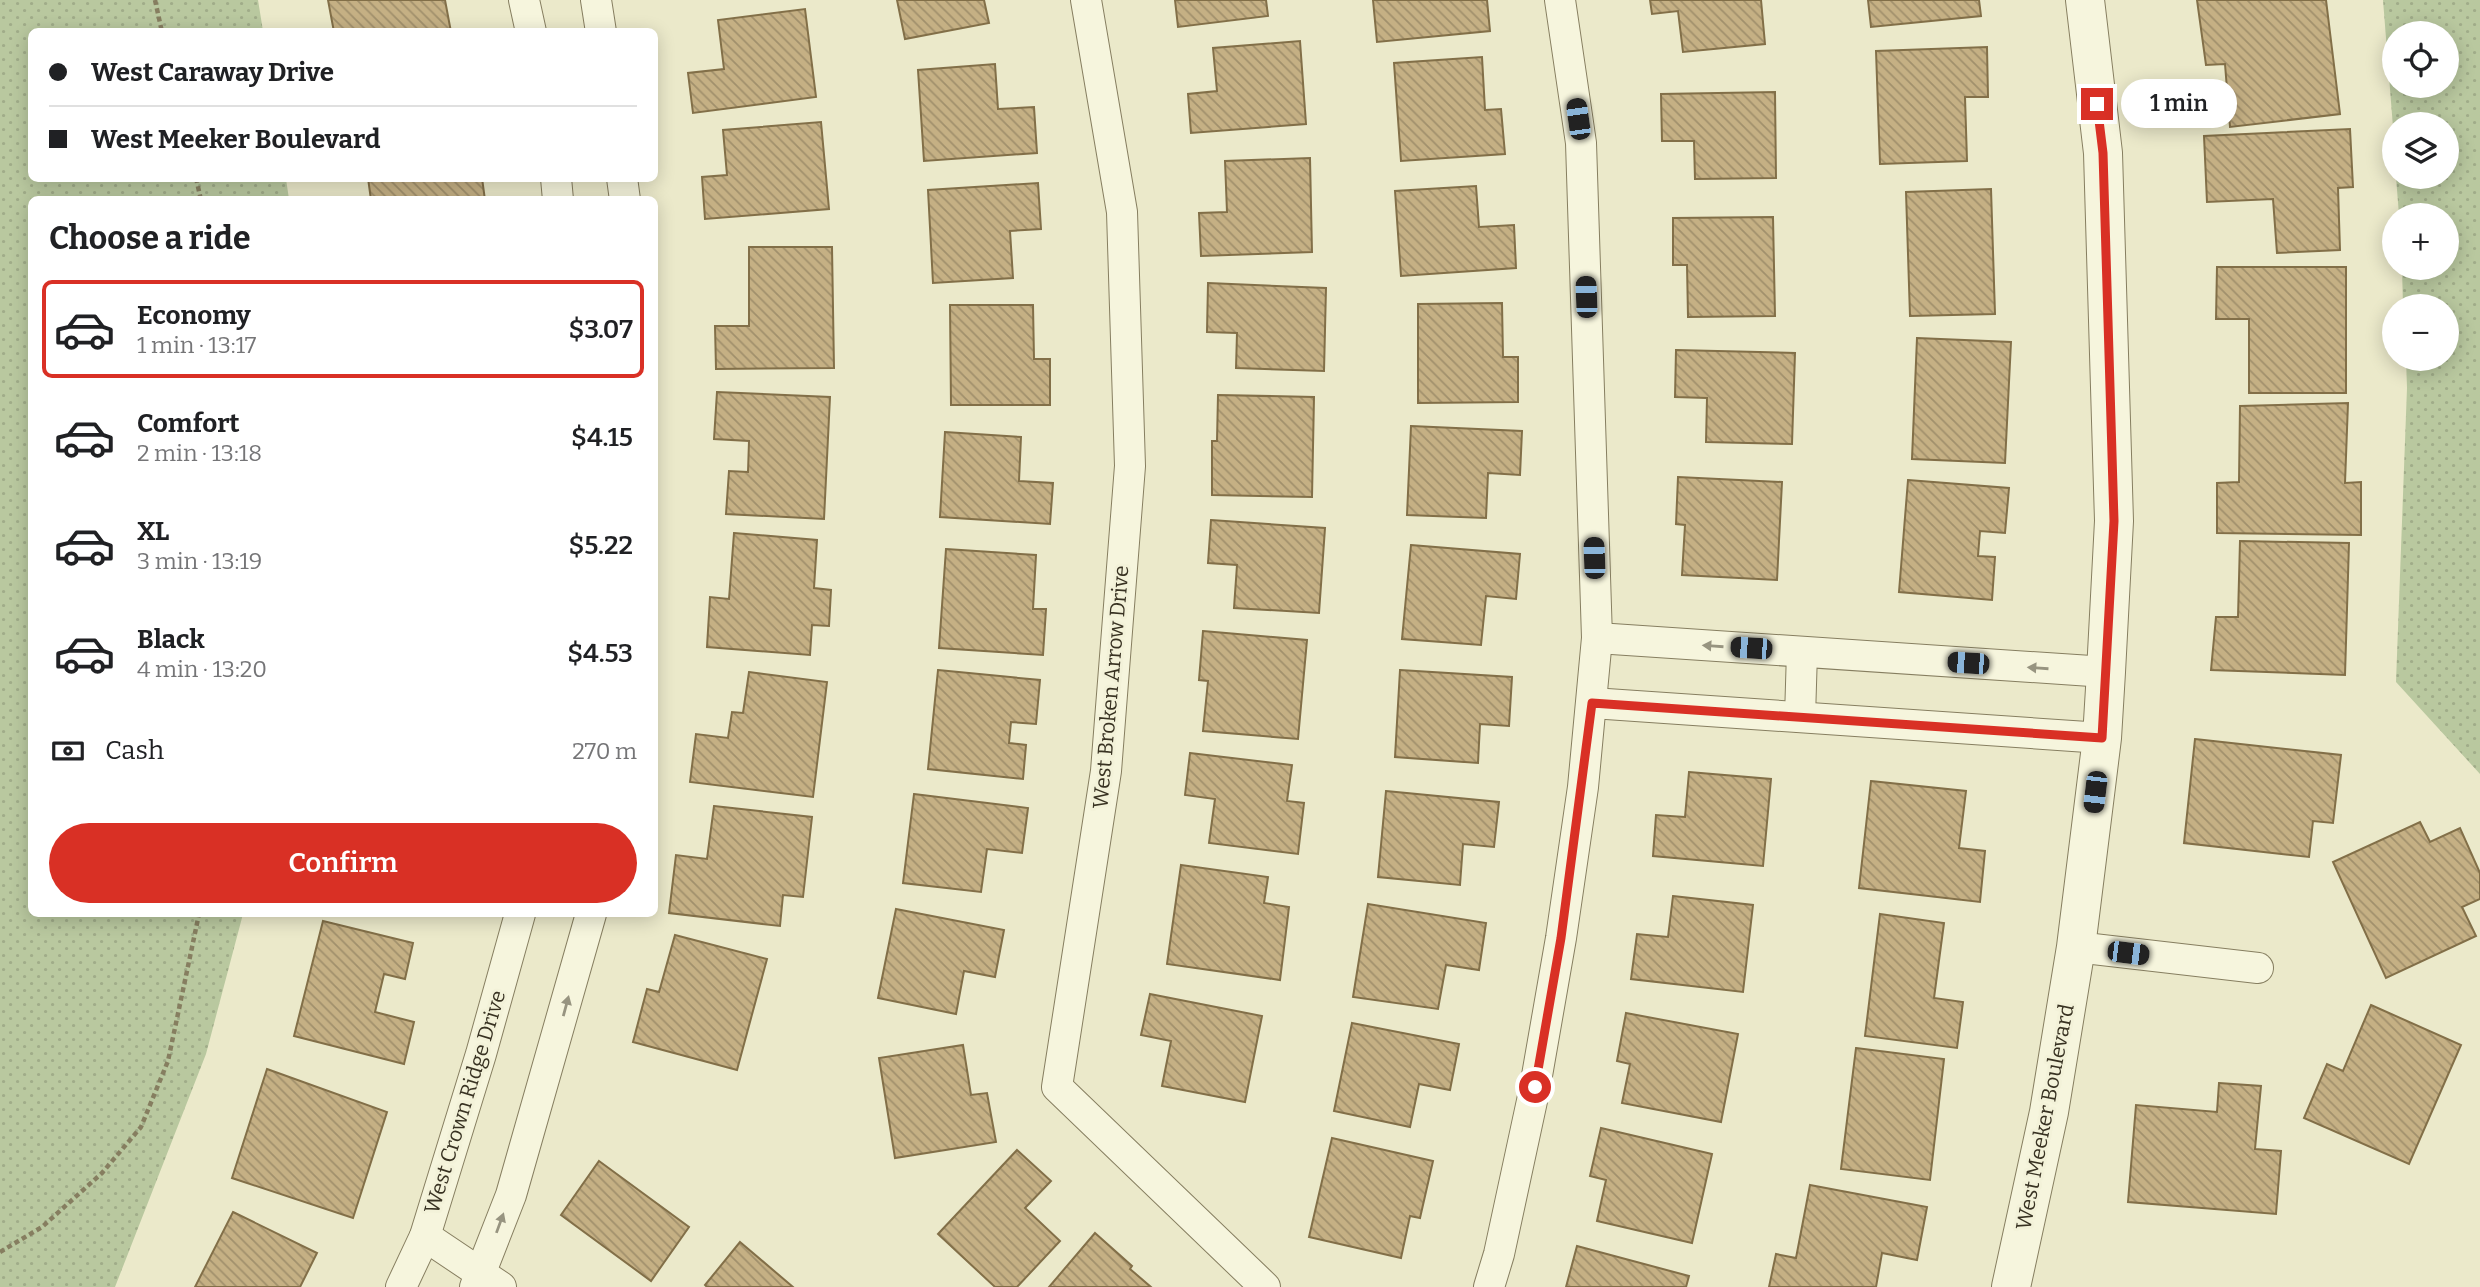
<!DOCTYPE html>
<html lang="en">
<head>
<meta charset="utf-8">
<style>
	:root { --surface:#fff; --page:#f6f6f6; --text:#202124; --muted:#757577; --line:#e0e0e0; --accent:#d93025 }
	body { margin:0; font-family:Bitter,serif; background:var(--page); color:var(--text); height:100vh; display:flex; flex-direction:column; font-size:26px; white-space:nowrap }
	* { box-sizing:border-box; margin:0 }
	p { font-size:23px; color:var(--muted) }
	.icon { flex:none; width:38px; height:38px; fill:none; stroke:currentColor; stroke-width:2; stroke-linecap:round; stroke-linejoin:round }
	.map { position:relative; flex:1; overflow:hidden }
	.panel { position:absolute; left:28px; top:196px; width:630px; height:721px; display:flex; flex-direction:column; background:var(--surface); border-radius:10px; box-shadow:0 4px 18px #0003 }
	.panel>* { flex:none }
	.hud { position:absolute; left:28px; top:28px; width:630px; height:154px; border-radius:10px; box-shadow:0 4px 18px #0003; display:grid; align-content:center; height:154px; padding:0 21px; background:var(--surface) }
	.buttons { position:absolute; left:2382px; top:21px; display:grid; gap:14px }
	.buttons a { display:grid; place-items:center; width:77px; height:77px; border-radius:50%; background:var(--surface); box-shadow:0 4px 18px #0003; font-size:35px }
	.end { position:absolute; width:32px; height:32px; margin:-16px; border:9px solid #d93025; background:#fff; box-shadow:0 0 0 4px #fff }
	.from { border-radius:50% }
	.bubble { position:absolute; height:49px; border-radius:24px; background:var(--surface); box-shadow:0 4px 18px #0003; font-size:23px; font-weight:600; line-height:49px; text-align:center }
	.car { position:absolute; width:21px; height:42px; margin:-21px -10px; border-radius:9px; box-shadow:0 0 5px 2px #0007; background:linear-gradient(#222 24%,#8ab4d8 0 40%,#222 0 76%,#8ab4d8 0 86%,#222 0) }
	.hud b { display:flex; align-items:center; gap:24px; height:66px; font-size:26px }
	.hud b+b { border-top:2px solid var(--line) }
	.hud i { width:18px; height:18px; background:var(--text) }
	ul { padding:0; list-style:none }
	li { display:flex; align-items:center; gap:21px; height:98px; margin:0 14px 10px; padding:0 7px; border:4px solid transparent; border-radius:10px }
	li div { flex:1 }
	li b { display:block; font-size:26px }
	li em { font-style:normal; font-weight:600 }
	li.active { border-color:var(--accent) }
	li>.icon { width:63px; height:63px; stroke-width:1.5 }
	h2 { padding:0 21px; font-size:32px; line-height:84px }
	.pay { display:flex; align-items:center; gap:18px; height:77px; padding:0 21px; font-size:26px }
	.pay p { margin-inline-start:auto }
	.action { display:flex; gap:14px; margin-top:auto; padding:14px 21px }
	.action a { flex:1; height:80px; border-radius:42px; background:var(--accent); color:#fff; font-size:28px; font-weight:600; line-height:80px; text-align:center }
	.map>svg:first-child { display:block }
</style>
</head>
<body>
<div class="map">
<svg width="2480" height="1287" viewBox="0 0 2480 1287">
	<defs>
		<pattern id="grass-dots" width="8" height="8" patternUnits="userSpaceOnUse" patternTransform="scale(1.75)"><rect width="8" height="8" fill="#b9c89f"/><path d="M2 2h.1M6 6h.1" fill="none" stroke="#a0ac89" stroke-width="1.8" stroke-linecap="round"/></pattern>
		<pattern id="building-back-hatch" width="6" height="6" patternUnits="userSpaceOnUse" patternTransform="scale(1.75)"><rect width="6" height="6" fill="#c5b084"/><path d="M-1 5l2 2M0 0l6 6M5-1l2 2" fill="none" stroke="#a1906c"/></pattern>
	</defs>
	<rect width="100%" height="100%" fill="#ebe9ca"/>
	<g fill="url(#grass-dots)" fill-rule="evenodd">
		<polygon points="0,0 258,0 263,31 32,32 32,178 286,179 289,199 32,200 32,914 243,914 206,1054 115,1287 0,1287"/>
		<path d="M2383,0h97v774l-84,-92 11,-294 -1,-29h40v-53h-43l-1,-38h44v-53h-47l-3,-38h50v-53h-52v16zM2394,33h52v53h-52z"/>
	</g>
	<g fill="url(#building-back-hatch)" stroke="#826f48" stroke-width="2">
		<polygon points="328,0 445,0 451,32 334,32"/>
		<polygon points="897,0 984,0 989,23 905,39"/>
		<polygon points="1175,0 1266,0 1268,16 1178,27"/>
		<polygon points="1373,0 1487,0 1490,31 1377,42"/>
		<polygon points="1650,0 1761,0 1765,44 1683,52 1678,11 1652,14"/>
		<polygon points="1868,0 1979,0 1981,16 1871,27"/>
		<polygon points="2197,0 2326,0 2340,114 2230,127 2225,64 2206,65"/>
		<polygon points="805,9 816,97 693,113 688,73 724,69 718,20"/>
		<polygon points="1300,41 1306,124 1191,133 1188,94 1217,91 1213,48"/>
		<polygon points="1987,47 1988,97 1965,97 1967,161 1880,164 1876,51"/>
		<polygon points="1482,57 1485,110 1501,109 1505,154 1401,161 1394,63"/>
		<polygon points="995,64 998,109 1034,107 1037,153 924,161 918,70"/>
		<polygon points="1775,92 1776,178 1695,179 1694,141 1662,141 1661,94"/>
		<polygon points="821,122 829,209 705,219 702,177 727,175 723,130"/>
		<polygon points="2350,129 2353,187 2338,188 2340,250 2277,253 2273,199 2207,202 2204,136"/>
		<polygon points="1310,158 1312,252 1201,256 1199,213 1227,212 1225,161"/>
		<polygon points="368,178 482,178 485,200 371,200"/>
		<polygon points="1038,183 1041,229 1010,231 1013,278 933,283 928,190"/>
		<polygon points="1476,186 1479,227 1514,225 1516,268 1401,276 1395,191"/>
		<polygon points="1991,189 1995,314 1910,316 1906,192"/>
		<polygon points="1773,217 1775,316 1688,317 1687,265 1673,265 1673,218"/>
		<polygon points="749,247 832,247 834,368 716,369 715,326 749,326"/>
		<polygon points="2217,267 2346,267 2346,393 2249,393 2249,319 2216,319"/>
		<polygon points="1208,283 1326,288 1324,371 1236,368 1237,333 1207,332"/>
		<polygon points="1502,303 1503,357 1518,357 1518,402 1418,403 1418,304"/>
		<polygon points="950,305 1033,305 1034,359 1050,359 1050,405 951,405"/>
		<polygon points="1917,338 2011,342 2005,463 1912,459"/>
		<polygon points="1676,350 1795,353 1792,444 1706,442 1707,398 1675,397"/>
		<polygon points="717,392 830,397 824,519 726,514 729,471 748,472 749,441 714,439"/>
		<polygon points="1218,395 1314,397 1312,497 1212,495 1212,441 1217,441"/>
		<polygon points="2348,403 2345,483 2361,482 2361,535 2217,533 2217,483 2239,482 2240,406"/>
		<polygon points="1411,426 1522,431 1520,475 1488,473 1486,518 1407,515"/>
		<polygon points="945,432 1021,437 1019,481 1053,483 1050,524 940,517"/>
		<polygon points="1678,477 1782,482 1777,580 1682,575 1685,525 1676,524"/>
		<polygon points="1908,480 2009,488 2005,533 1980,531 1978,556 1995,557 1992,600 1899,592"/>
		<polygon points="1211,520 1325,528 1319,613 1234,608 1237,565 1208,563"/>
		<polygon points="734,533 817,540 814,588 831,590 829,626 812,625 810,655 707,647 710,597 729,599"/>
		<polygon points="2240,541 2349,543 2345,675 2211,670 2216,617 2238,617"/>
		<polygon points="1411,545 1520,554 1516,599 1486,596 1481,645 1402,639"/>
		<polygon points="946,549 1036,555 1033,609 1046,609 1043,655 939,648"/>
		<polygon points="1203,631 1307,640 1298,739 1203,731 1208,681 1199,680"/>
		<polygon points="938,670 1040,680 1036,724 1011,722 1009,743 1026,745 1023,779 928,769"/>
		<polygon points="1400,670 1512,677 1509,726 1480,724 1478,763 1395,757"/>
		<polygon points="749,672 827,682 813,797 690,782 696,734 728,738 732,712 743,713"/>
		<polygon points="2195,739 2341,755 2333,823 2313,821 2309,857 2184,843"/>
		<polygon points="1190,753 1292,765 1287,801 1304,803 1298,854 1209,843 1215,799 1185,795"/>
		<polygon points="1689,772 1771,779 1763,866 1653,856 1656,815 1685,817"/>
		<polygon points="1871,781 1966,791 1959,848 1985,851 1980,902 1859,888"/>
		<polygon points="1386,791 1499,802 1494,847 1463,844 1460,885 1378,877"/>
		<polygon points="914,794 1028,808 1022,853 987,849 981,892 903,883"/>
		<polygon points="714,806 812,817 803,897 783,895 780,926 669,913 676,855 707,859"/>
		<polygon points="2420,822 2430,842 2460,828 2480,873 2480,899 2462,907 2476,936 2386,978 2333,862"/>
		<polygon points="1181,865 1268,877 1264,903 1289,907 1280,980 1167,964"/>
		<polygon points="1673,896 1753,905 1743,992 1631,979 1637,934 1668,937"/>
		<polygon points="1368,904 1486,923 1479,970 1446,965 1438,1009 1353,997"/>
		<polygon points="896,909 1004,930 995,977 964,971 956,1014 878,998"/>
		<polygon points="1880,914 1944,923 1934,998 1963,1002 1957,1048 1865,1036"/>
		<polygon points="323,921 413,943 405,979 384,974 375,1012 414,1022 404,1064 294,1036"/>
		<polygon points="675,935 767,959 737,1070 633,1042 647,989 659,992"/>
		<polygon points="1150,994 1262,1016 1245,1102 1162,1086 1171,1041 1141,1035"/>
		<polygon points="2371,1005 2461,1045 2409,1164 2304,1118 2327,1064 2343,1071"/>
		<polygon points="1626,1013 1738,1034 1721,1122 1622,1103 1630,1064 1617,1061"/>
		<polygon points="1352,1023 1459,1044 1450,1090 1419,1084 1410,1127 1334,1111"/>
		<polygon points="963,1045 971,1095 987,1093 996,1142 895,1158 879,1058"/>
		<polygon points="1856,1048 1944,1059 1930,1180 1841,1169"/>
		<polygon points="267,1069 387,1112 353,1218 232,1178"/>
		<polygon points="2219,1083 2261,1086 2255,1149 2281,1151 2276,1214 2128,1202 2136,1105 2217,1112"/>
		<polygon points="1601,1128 1712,1154 1692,1243 1597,1221 1606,1180 1590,1176"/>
		<polygon points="1332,1138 1433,1161 1420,1218 1410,1216 1401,1258 1309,1237"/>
		<polygon points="1017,1150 1051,1181 1025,1208 1060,1241 1017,1287 995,1287 938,1234"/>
		<polygon points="599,1161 689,1227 651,1281 561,1215"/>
		<polygon points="1810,1185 1927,1207 1917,1260 1882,1253 1876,1287 1769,1287 1776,1254 1796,1258"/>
		<polygon points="233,1212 317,1253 300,1287 195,1287"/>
		<polygon points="1095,1233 1132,1266 1130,1269 1151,1287 1049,1287"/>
		<polygon points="740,1242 793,1287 707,1287 705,1285"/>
		<polygon points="1577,1246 1689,1276 1686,1287 1566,1287"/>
	</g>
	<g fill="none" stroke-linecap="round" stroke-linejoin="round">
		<defs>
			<g id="minor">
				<polyline points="524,0 531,32"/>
				<polyline points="596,0 601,32"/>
				<polyline points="1086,0 1122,212 1130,466 1106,771 1057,1087 1265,1287"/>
				<polyline points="556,178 558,200"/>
				<polyline points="622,178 625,200"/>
				<polyline points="1597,638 2106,672"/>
				<polyline points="1592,703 2102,738"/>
				<polyline points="1800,717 1802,652"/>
				<polyline points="2076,947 2258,968"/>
				<polyline points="425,1236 501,1287"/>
				<polyline points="401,1287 425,1236 481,1054 520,914"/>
				<polyline points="475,1287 511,1195 591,914"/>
				<polyline points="1489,1287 1499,1254 1535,1087 1561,938 1583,787 1597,638 1581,143 1560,0"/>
			</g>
			<polyline id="tertiary" points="2011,1287 2049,1112 2076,947 2102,738 2106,672 2114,521 2103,153 2085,0"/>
		</defs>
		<use href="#minor" stroke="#867e60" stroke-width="32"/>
		<use href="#tertiary" stroke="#867e60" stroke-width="40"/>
		<g stroke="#867e60" stroke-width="4.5" stroke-dasharray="5 3.5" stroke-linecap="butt">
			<polyline points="155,0 162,32"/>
			<polyline points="196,178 201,200"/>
			<polyline points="0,1252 42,1227 102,1173 141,1127 168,1061 199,914"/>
		</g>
		<use href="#minor" stroke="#f6f5dd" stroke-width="30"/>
		<use href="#tertiary" stroke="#f6f5dd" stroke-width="38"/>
	</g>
	<defs><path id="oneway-solid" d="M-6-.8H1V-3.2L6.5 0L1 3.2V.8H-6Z" transform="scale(1.75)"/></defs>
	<g fill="#979480">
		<use href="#oneway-solid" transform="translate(1713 646) rotate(-176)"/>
		<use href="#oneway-solid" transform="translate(2038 668) rotate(-176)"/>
		<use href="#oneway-solid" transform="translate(566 1006) rotate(-75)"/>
		<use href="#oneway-solid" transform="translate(500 1223) rotate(-70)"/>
	</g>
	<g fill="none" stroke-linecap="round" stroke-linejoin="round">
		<polyline stroke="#d93025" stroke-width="9" points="1535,1087 1561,938 1592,703 2102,738 2114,521 2103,153 2097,104"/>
	</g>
	<g text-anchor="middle" stroke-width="6" stroke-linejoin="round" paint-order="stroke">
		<g font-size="21" fill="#383222" stroke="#f3f2d9">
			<text transform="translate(1111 687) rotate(-85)" y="7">West Broken Arrow Drive</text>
			<text transform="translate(465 1102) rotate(-73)" y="7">West Crown Ridge Drive</text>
			<text transform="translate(2045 1117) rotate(-79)" y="7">West Meeker Boulevard</text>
		</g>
	</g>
</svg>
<div class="buttons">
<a><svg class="icon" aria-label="locate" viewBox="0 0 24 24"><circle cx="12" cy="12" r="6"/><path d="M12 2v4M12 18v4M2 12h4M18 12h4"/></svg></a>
<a><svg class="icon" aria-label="layers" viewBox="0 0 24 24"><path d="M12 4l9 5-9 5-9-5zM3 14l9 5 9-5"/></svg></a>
<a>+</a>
<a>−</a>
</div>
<i class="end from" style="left:1535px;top:1087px"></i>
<i class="end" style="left:2097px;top:104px"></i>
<div class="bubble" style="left:2121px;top:79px;width:116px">1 min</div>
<i class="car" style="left:1578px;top:119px;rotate:352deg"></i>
<i class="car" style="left:1586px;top:297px;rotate:358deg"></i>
<i class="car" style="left:1594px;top:558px;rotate:358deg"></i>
<i class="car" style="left:1751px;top:648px;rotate:274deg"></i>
<i class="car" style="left:1968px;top:663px;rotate:274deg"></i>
<i class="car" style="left:2095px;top:792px;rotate:187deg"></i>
<i class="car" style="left:2128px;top:953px;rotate:97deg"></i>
<div class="hud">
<b><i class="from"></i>West Caraway Drive</b>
<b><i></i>West Meeker Boulevard</b>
</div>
<section class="panel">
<h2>Choose a ride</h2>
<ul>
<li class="active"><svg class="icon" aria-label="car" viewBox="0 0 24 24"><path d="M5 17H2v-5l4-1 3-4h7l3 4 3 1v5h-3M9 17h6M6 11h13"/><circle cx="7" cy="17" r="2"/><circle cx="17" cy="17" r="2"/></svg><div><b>Economy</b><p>1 min · 13:17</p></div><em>$3.07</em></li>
<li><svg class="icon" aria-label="car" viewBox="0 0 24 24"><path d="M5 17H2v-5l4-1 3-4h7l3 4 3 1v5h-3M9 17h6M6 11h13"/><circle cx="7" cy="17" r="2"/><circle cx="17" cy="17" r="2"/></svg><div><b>Comfort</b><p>2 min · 13:18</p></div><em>$4.15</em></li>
<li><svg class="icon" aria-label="car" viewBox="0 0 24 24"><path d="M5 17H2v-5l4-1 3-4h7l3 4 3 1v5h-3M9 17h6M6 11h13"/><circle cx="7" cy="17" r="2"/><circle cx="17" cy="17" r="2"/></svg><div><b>XL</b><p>3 min · 13:19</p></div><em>$5.22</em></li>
<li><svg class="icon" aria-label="car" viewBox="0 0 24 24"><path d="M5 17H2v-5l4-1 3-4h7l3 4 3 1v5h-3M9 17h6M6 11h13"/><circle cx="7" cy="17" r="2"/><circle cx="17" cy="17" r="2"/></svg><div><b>Black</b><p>4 min · 13:20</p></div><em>$4.53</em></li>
</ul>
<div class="pay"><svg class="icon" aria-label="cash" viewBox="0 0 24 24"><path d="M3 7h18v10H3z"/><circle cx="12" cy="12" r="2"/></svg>Cash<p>270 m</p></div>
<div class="action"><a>Confirm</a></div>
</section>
</div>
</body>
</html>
